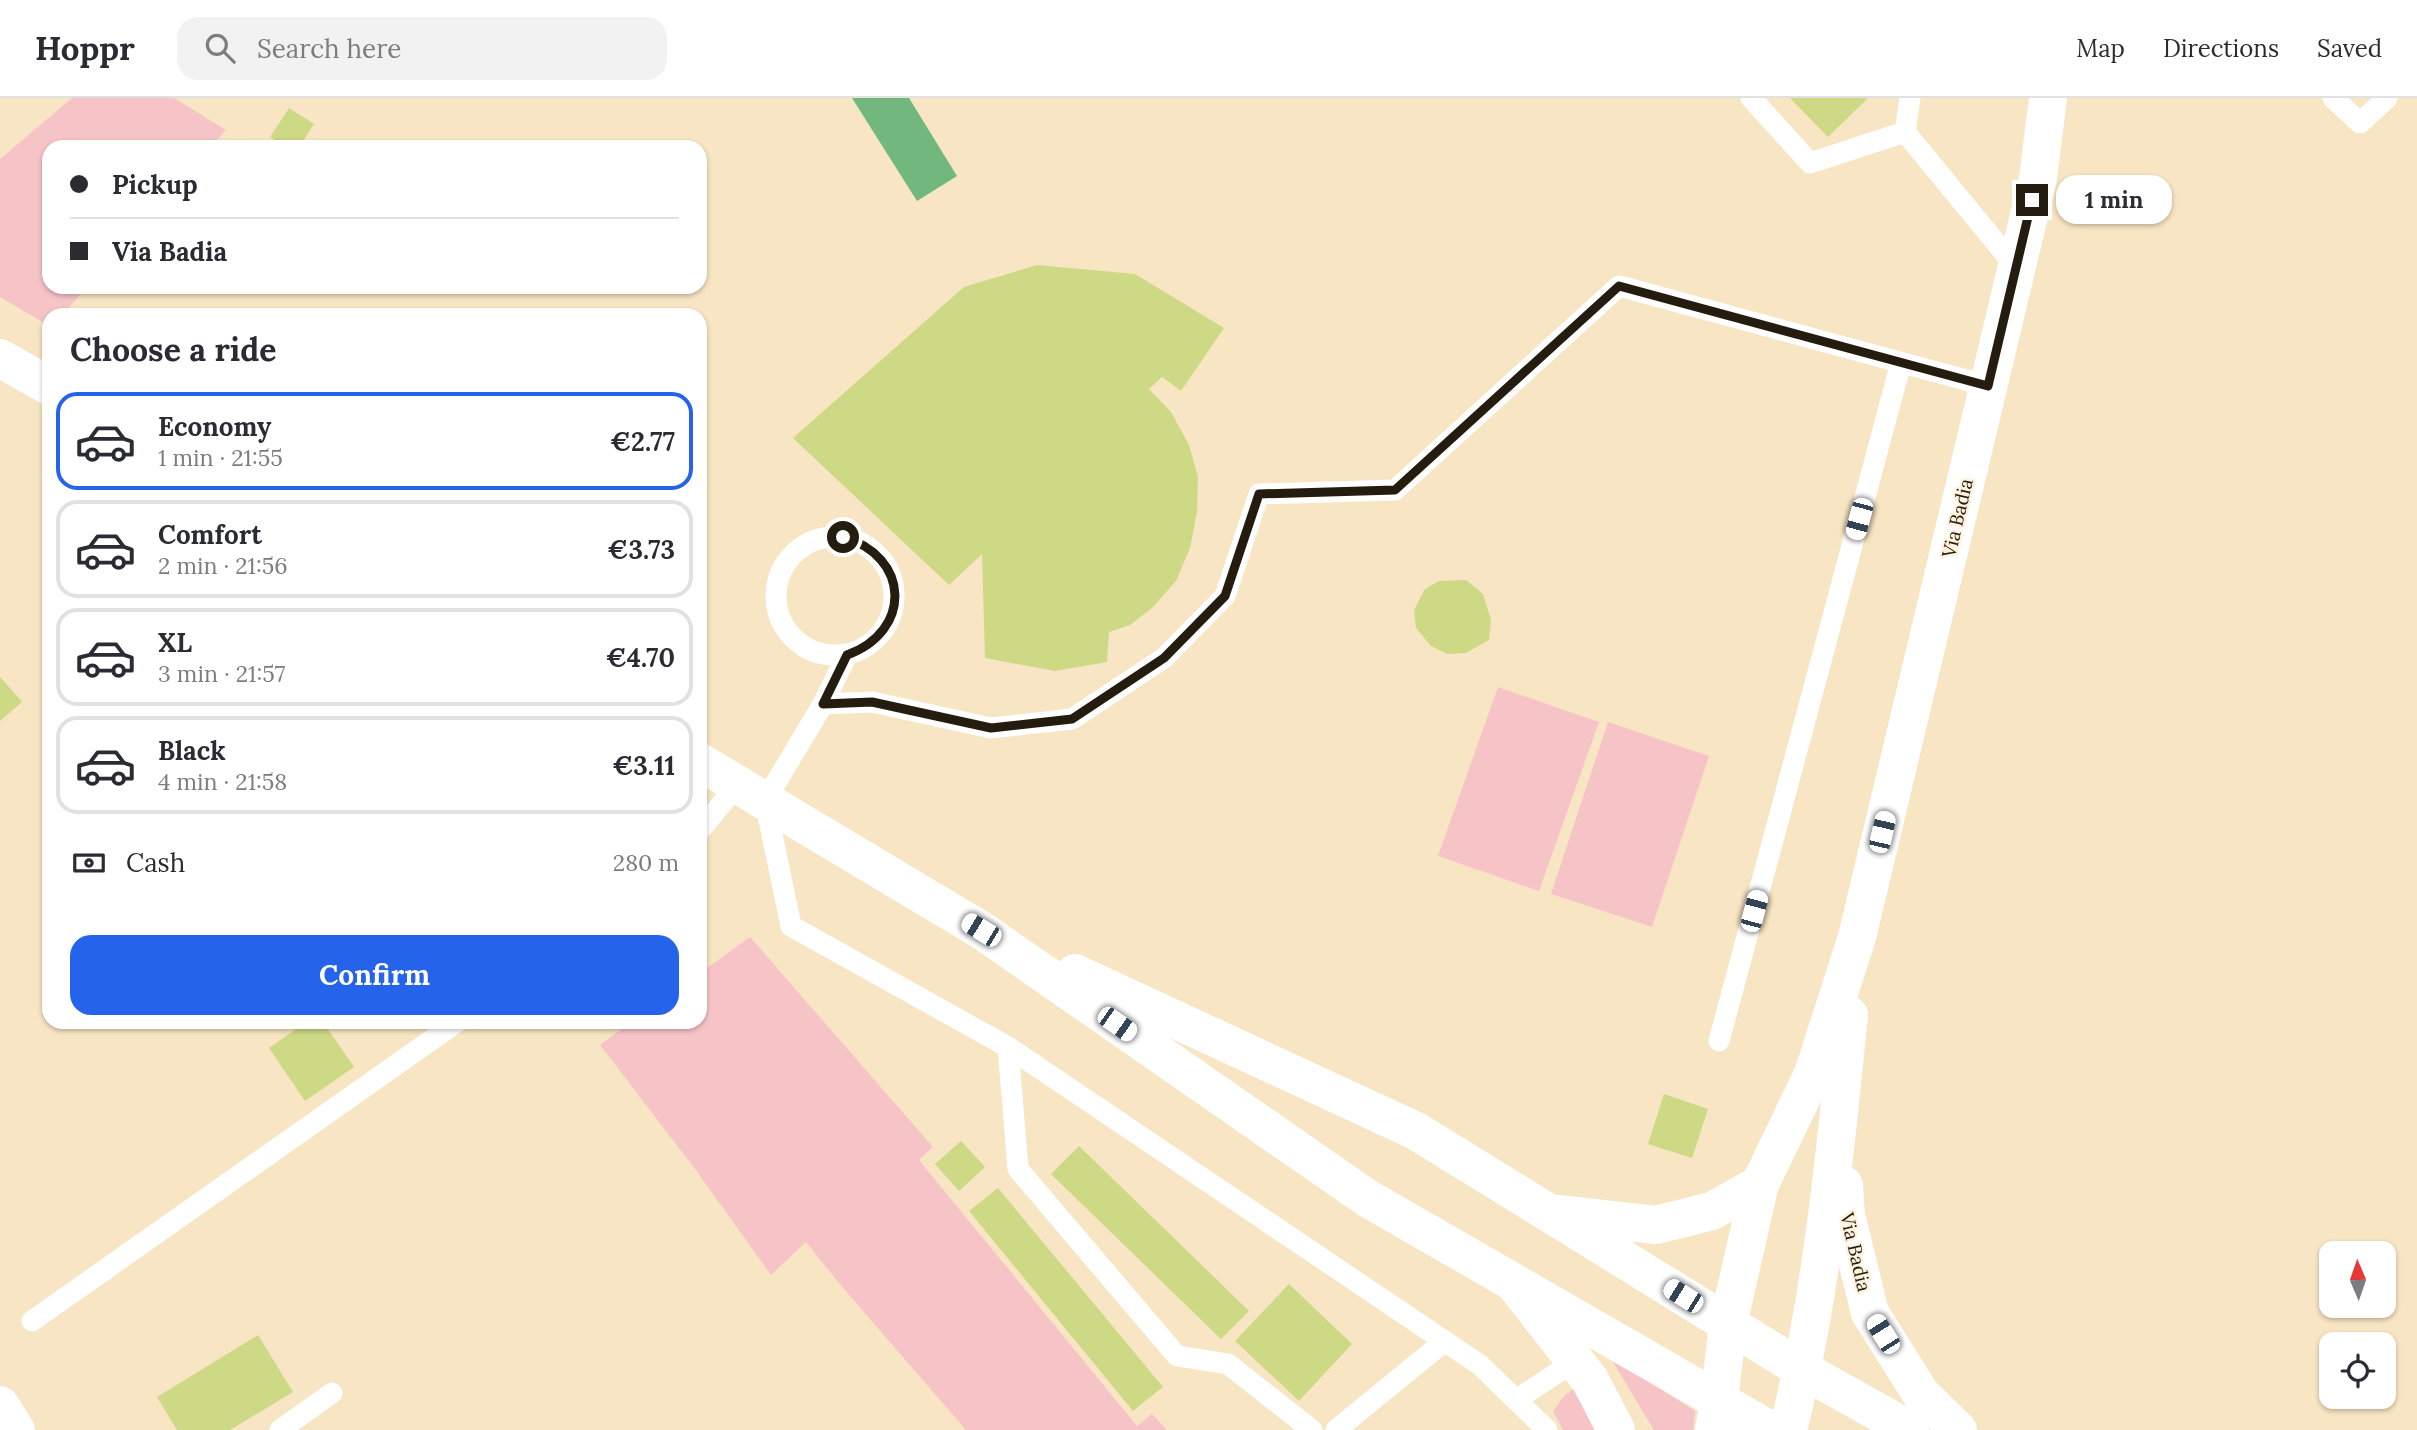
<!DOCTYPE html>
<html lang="en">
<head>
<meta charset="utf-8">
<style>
	:root { --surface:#fff; --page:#f2f2f3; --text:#2b2b33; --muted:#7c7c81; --line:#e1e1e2; --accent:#2563eb }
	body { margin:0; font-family:Lora,serif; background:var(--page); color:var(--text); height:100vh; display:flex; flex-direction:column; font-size:26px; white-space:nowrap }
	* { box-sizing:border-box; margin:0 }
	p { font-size:23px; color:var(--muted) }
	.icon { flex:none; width:38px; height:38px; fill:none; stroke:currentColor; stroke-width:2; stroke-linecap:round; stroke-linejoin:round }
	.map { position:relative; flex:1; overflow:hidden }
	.details { position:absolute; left:42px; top:210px; width:665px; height:721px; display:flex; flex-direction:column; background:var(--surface); border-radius:21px; box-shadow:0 2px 5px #0004 }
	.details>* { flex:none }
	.hud { position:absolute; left:42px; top:42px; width:665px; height:154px; border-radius:21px; box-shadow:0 2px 5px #0004; display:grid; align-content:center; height:154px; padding:0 28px; background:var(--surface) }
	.needle { width:46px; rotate:358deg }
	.buttons { position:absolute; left:2319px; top:1143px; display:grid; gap:14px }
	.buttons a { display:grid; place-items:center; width:77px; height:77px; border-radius:14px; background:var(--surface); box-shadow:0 2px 5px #0004; font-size:35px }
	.end { position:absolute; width:32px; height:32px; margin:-16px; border:9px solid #231c0f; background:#fff; box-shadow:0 0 0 4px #fff }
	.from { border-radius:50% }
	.bubble { position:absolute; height:49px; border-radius:21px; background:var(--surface); box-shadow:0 2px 5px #0004; font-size:23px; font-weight:800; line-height:49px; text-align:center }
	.car { position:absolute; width:21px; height:42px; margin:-21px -10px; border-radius:9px; box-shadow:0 0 5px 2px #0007; background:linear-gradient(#fff 24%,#345 0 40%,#fff 0 76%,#345 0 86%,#fff 0) }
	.hud b { display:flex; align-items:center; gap:24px; height:66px; font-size:26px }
	.hud b+b { border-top:2px solid var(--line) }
	.hud i { width:18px; height:18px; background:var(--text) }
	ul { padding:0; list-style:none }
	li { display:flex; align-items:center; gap:21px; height:98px; margin:0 14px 10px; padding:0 14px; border:4px solid var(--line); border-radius:21px }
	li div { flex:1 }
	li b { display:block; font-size:26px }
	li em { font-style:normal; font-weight:800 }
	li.current { border-color:var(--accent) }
	li>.icon { width:63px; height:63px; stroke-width:1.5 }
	h2 { padding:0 28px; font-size:32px; line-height:84px }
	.pay { display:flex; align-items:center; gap:18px; height:77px; padding:0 28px; font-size:26px }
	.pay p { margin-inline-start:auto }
	.button { display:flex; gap:14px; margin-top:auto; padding:14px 28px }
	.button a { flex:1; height:80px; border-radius:21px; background:var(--accent); color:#fff; font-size:28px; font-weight:800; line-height:80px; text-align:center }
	header { display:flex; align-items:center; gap:42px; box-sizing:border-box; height:98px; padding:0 35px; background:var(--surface); border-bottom:2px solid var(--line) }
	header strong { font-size:33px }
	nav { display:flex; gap:38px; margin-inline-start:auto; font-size:24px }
	.search { width:490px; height:63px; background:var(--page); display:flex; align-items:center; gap:18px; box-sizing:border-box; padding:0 24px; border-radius:21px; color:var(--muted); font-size:26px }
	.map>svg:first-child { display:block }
</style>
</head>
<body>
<header>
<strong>Hoppr</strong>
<div class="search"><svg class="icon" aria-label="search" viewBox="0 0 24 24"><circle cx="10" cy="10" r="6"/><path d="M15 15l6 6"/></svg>Search here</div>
<nav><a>Map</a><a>Directions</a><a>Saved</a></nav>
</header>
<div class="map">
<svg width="2417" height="1332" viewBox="0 0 2417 1332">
	<rect width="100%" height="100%" fill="#f8e5c3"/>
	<g fill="#f6c4c7">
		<polygon points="72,0 174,0 226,32 211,49 49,49 49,189 87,189 62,217 49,217 49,228 0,199 0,61"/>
		<polygon points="1498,589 1599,624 1539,793 1438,758"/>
		<polygon points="1608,624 1709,658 1652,829 1551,796"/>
		<polygon points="750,839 933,1049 919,1062 1137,1328 1152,1316 1167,1332 966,1332 838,1184 806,1144 771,1177 695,1071 600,947 631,924 700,924 700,875"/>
		<polygon points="1610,1259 1695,1313 1693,1332 1654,1332"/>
		<polygon points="1581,1287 1609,1332 1563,1332 1553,1313 1566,1296"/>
	</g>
	<polygon fill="#72b77e" points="852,0 909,0 957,78 917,103"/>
	<g fill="#ced986">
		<polygon points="1790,0 1868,0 1828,39"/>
		<polygon points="289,10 314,26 299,49 286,49 270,39"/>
		<polygon points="1037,167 1135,176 1224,230 1181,293 1162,279 1149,291 1171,314 1189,347 1198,379 1197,414 1190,450 1176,483 1152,510 1130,527 1109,534 1107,564 1055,573 985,560 982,456 949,487 793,340 964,189"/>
		<polygon points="1466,482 1483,496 1491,522 1489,542 1466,555 1447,556 1431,548 1416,530 1414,512 1425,491 1439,483"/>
		<polygon points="0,579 22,604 0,623"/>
		<polygon points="306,924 323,924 354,969 305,1003 269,950"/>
		<polygon points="1664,996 1708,1011 1692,1060 1648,1046"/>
		<polygon points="961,1043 985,1069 959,1093 935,1066"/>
		<polygon points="1079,1048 1249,1213 1221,1241 1051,1076"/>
		<polygon points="998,1090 1163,1289 1133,1313 969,1113"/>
		<polygon points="1289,1186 1352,1246 1299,1303 1235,1243"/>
		<polygon points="258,1237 293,1294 230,1332 177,1332 157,1299"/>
	</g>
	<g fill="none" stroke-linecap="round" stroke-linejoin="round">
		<g stroke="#fff" stroke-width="21">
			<polyline points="1751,0 1810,65 1905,34"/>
			<polyline points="1910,0 1905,34 2016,169"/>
			<polyline points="2333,0 2360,25 2387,0"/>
			<circle cx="835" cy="498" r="59"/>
			<polyline points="847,557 823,606 765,703 791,828 1008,949 1480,1267 1547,1332"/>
			<polyline points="823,606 872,604 991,630 1072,621 1164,560 1225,498 1259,396 1395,392 1619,188 1988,288"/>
			<polyline points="700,732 738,686"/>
			<polyline points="1719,943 1901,265"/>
			<polyline points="1008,949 1018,1071 1177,1258 1228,1266 1312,1332"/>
			<polyline points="32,1223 457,924"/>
			<polyline points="1516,1302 1575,1263"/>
			<polyline points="280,1332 332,1295"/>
			<polyline points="1336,1332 1445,1243"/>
		</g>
		<g stroke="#fff" stroke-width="38">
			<polyline points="1513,1184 1590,1282 1616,1332"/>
			<polyline points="0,1307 16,1332"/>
			<polyline points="1714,1332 1719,1303"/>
		</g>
		<g stroke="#fff" stroke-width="38">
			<polyline points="0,260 49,288"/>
			<polyline points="700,664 981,832 1367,1100 1770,1332"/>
			<polyline points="1075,875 1416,1033 1803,1272 1910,1332"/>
			<polyline points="1844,1087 1846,1117 1870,1215 1921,1296 1958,1332"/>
			<polyline points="1558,1116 1656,1127 1712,1113 1760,1086"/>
			<polyline points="1719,1303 1728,1226 1760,1086 1813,976 1857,839 2038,80 2048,0"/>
			<path d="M1788,1332c34,-136 47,-276 61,-415"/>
		</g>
	</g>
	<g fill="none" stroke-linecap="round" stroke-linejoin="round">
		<path stroke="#231c0f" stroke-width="9" d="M843,439c67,19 70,94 4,118l-24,49 49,-2 119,26 81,-9 92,-61 61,-62 34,-102 136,-4 224,-204 369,100 44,-186"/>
	</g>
	<g text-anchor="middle" stroke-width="5" stroke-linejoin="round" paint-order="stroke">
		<g font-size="19" fill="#231c0f" stroke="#fff3df">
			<text transform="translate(1957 420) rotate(-77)" y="7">Via Badia</text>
			<text transform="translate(1856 1154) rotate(77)" y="7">Via Badia</text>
		</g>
	</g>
</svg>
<div class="buttons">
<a><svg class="needle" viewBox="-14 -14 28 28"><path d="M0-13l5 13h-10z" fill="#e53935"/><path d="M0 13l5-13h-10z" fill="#7c7c81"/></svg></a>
<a><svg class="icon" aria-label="locate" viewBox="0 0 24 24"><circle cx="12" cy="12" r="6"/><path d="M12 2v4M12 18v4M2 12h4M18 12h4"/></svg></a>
</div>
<i class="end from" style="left:843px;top:439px"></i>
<i class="end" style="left:2032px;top:102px"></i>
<div class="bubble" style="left:2056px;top:77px;width:116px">1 min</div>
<i class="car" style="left:1859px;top:421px;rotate:195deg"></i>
<i class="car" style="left:1882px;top:734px;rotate:13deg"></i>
<i class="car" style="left:1754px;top:813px;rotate:15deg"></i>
<i class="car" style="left:981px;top:832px;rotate:301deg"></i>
<i class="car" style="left:1117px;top:926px;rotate:125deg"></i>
<i class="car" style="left:1683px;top:1198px;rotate:302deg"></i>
<i class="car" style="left:1883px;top:1236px;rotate:328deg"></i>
<div class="hud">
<b><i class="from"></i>Pickup</b>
<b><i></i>Via Badia</b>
</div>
<section class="details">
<h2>Choose a ride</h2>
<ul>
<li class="current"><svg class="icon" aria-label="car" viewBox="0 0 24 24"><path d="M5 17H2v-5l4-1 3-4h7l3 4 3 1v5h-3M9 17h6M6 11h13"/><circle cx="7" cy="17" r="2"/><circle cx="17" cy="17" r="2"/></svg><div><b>Economy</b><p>1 min · 21:55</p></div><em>€2.77</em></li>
<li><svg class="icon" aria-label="car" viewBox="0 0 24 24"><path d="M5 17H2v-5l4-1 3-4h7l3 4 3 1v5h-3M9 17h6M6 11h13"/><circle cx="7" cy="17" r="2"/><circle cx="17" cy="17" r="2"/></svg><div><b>Comfort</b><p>2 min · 21:56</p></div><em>€3.73</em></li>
<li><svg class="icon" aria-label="car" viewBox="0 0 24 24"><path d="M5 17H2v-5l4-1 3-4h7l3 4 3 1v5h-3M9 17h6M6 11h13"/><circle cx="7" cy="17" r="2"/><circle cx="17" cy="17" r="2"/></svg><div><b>XL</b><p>3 min · 21:57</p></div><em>€4.70</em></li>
<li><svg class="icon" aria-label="car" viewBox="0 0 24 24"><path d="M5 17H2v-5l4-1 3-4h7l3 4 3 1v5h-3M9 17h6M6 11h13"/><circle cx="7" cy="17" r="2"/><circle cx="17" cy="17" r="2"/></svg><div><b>Black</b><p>4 min · 21:58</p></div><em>€3.11</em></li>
</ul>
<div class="pay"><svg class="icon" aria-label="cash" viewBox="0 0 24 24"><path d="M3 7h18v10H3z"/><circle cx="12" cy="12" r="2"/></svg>Cash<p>280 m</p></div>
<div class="button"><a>Confirm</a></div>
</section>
</div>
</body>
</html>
